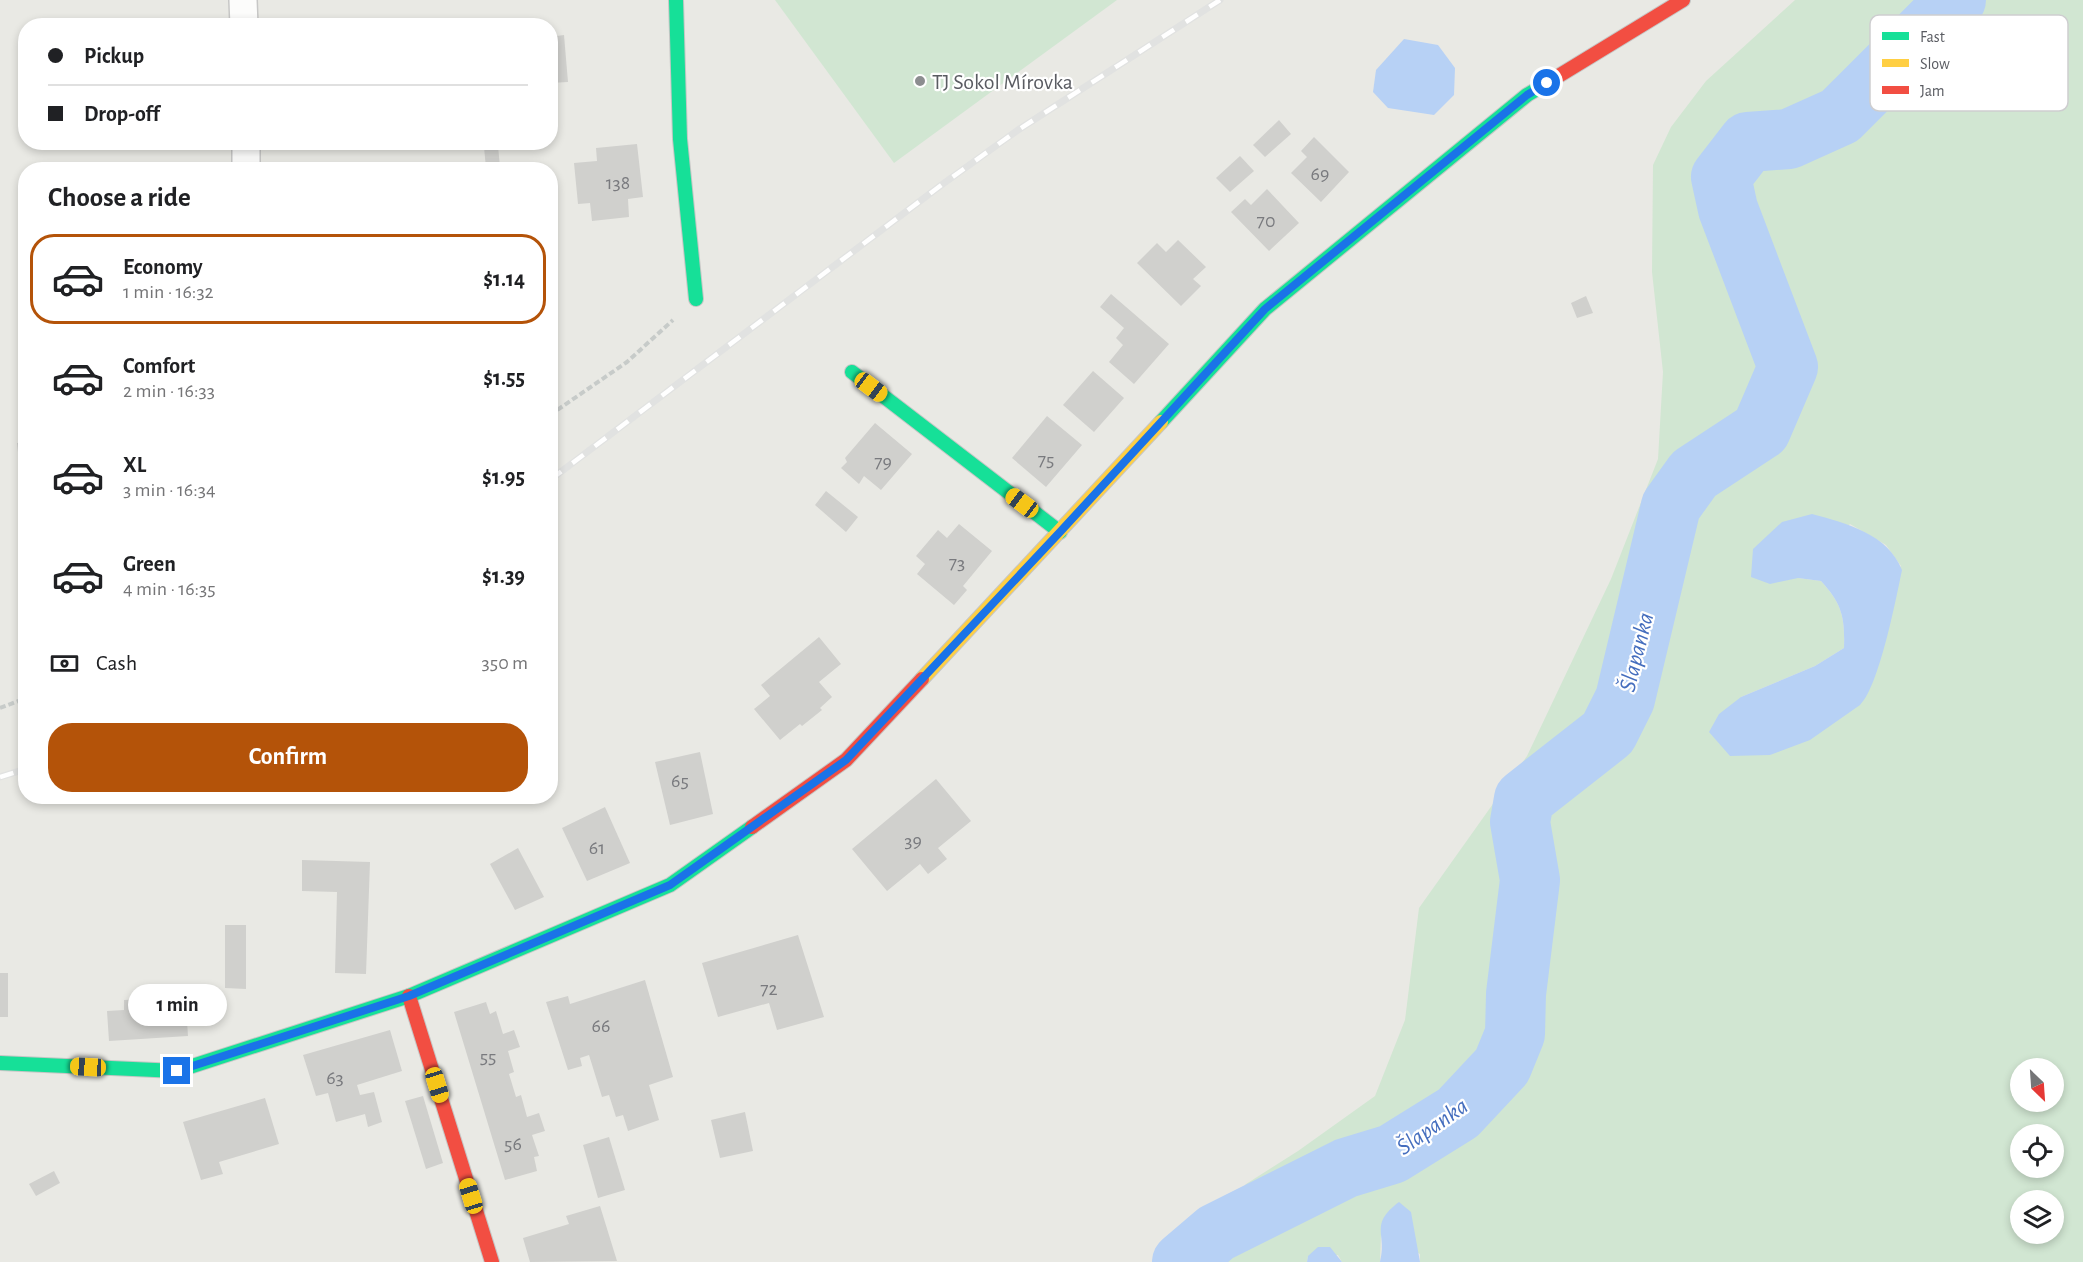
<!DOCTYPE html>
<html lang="en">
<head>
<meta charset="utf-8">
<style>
	:root { --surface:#fff; --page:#f2f2f2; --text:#202124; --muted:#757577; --line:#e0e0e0; --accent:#b45309 }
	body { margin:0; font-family:"Alegreya Sans",sans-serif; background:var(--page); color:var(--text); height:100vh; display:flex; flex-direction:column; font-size:22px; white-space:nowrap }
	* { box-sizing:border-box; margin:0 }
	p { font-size:20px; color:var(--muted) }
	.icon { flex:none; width:33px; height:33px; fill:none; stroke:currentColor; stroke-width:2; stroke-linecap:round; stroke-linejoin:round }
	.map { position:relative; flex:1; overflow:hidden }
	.side { position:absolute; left:18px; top:162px; width:540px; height:642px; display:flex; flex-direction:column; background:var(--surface); border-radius:24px; box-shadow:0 3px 9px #0003 }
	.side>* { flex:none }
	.top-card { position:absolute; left:18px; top:18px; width:540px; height:132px; border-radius:24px; box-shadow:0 3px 9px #0003; display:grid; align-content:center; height:132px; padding:0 30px; background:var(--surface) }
	.needle { width:39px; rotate:155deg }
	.fabs { position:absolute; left:2010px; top:1058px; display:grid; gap:12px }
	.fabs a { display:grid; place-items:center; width:54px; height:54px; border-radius:50%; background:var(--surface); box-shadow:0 3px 9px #0003; font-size:30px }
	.end { position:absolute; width:27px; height:27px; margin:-14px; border:8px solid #1a73e8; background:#fff; box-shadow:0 0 0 3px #fff }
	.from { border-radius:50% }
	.bubble { position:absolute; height:42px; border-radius:21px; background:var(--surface); box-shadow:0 3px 9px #0003; font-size:20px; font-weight:700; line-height:42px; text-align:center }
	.car { position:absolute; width:18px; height:36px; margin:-18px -9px; border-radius:8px; box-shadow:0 0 4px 2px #0007; background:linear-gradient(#f5c518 24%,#345 0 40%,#f5c518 0 76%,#345 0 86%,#f5c518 0) }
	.top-card b { display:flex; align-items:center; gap:21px; height:57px; font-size:22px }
	.top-card b+b { border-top:2px solid var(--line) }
	.top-card i { width:15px; height:15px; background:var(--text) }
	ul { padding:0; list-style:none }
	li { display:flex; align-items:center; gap:18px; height:90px; margin:0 12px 9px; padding:0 18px; border:3px solid transparent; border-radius:24px }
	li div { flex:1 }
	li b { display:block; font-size:22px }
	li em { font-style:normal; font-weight:700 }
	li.selected { border-color:var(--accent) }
	li>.icon { width:54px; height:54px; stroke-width:1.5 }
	h2 { padding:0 30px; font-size:27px; line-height:72px }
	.pay { display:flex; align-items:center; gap:15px; height:66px; padding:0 30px; font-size:22px }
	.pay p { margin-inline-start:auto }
	.action { display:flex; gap:12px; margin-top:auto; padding:12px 30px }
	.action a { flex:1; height:69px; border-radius:24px; background:var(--accent); color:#fff; font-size:24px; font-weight:700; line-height:69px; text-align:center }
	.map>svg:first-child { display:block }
</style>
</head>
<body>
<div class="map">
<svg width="2083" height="1262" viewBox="0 0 2083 1262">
	<rect width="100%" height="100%" fill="#e9e9e4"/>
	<g fill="#d1e6d2" fill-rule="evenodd">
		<polygon points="775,0 1117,0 894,163"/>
		<path d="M1795,0h288v1262h-663v-8l-39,-20 -1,28h-38l-4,-7 -30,1 -1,6h-125l64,-78 52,-33 77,-55 30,-76 14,-112 108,-152 84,-177 47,-120 5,-87 -11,-100 1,-107 18,-38 35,-46zM1850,524l36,21 15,21 -131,189 -29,-58 74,-31 29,-18c1,-31 -2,-44 -23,-67l-23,-3zM2020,1068h34v33h-34zM2020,1134h34v33h-34zM2020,1200h34v33h-34z"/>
	</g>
	<g fill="#b7d1f5">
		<polygon points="1404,39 1438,45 1455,68 1454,95 1434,115 1388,108 1373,92 1376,70"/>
		<path d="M1812,514c34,9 76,20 90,56 -6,29 -23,117 -42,135l-50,35 -40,15 -40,1 -21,-24 10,-18 22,-17 74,-31 29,-18c1,-31 -2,-44 -23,-67l-23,-3 -28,6 -19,-7 2,-28 29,-27z"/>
		<path d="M1399,1202l12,10 9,50h-40c8,-28 -12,-37 19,-60z"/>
		<polygon points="1318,1247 1330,1247 1342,1262 1307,1262 1308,1256"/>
	</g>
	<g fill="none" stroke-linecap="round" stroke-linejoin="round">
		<polyline stroke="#b7d1f5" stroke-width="60" points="1182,1262 1216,1233 1346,1168 1392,1154 1458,1113 1502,1066 1515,1034 1516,994 1530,880 1520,822 1524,799 1608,733 1625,699 1671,506 1694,474 1761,430 1788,367 1728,209 1721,177 1748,142 1789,139 1840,116 1956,0"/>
	</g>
	<g fill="#d0d0cd">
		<polygon points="564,35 568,82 550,83 550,37"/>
		<polygon points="1279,120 1291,134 1265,157 1253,145"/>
		<polygon points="1314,137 1349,172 1321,202 1291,173 1307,157 1301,151"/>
		<polygon points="637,144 643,197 628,199 629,217 592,221 590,203 578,204 574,163 597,161 596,148"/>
		<polygon points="498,146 500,167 486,168 484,147"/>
		<polygon points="1240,156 1254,171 1230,192 1216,178"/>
		<polygon points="1267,189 1299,223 1269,251 1231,212 1245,199 1251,205"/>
		<polygon points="1178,240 1206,267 1193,279 1201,286 1181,306 1137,263 1157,243 1166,252"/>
		<polygon points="1111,294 1169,344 1134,384 1109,362 1123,345 1116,338 1124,328 1100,307"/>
		<polygon points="1586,296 1593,313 1577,318 1571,303"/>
		<polygon points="1093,371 1124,398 1094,432 1063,405"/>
		<polygon points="1047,416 1082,445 1046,487 1012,458"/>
		<polygon points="875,423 912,454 881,490 864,476 859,484 841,468 847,462 845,458"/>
		<polygon points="26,442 26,507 24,507 17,443"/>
		<polygon points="826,491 858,517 846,532 815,505"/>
		<polygon points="959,524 992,551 963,586 967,590 954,605 917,574 925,564 916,556 938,530 947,538"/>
		<polygon points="819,637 841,664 819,682 832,697 820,708 822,710 802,726 800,724 780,740 754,709 770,696 761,685"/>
		<polygon points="700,752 713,814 670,825 655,762"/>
		<polygon points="936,779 971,821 938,848 947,859 928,874 920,864 887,891 852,849"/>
		<polygon points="605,807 630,863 587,881 562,828"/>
		<polygon points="518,848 544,897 515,910 490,864"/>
		<polygon points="302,860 370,862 366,974 335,973 337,892 302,891"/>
		<polygon points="225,925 246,925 246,989 225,988"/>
		<polygon points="798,935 824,1017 777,1030 769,1003 718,1017 702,963"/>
		<rect x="0" y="973" width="8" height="44"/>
		<polygon points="645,980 673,1077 649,1085 659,1120 628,1131 623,1115 616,1117 609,1095 602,1097 589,1055 580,1058 582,1066 568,1070 546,1002 568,996 570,1004"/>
		<polygon points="164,998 165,1008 186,1006 188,1036 109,1041 107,1011 124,1010 124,1000"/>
		<polygon points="486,1002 490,1014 496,1011 503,1034 514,1030 520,1047 508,1051 514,1072 509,1074 516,1097 521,1095 527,1117 539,1113 545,1131 532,1135 539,1156 534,1157 537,1171 505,1180 454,1012"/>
		<polygon points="390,1030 402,1071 357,1085 360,1095 374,1092 382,1122 368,1127 365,1114 336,1122 328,1093 316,1096 303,1055"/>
		<polygon points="423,1096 443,1163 426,1169 405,1101"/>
		<polygon points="265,1098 279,1144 219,1162 223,1174 201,1180 183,1122"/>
		<polygon points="745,1112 753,1151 720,1158 711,1120"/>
		<polygon points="609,1137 625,1190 598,1198 583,1145"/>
		<polygon points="54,1171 60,1183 36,1196 29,1184"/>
		<polygon points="600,1206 617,1261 530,1262 523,1238 569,1224 566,1216"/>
	</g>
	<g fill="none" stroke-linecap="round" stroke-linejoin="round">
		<defs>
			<g id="street">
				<polyline points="243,0 244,26"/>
				<polyline points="246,142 246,170"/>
			</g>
			<g id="fast">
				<polyline points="676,0 680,139 696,299"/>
				<polyline points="852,372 1060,532"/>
				<polyline points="1161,422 1265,309 1527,95 1547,83"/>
				<polyline points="0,1063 177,1071 409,996 670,885 752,827"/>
			</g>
			<polyline id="slow" points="922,679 1161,422"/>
			<g id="jam">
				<polyline points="1547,83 1683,0"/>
				<polyline points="752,827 846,760 922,679"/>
				<polyline points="409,996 492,1262"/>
			</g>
		</defs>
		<use href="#street" stroke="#c7c7c6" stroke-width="30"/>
		<use href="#fast" stroke="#c6c6c5" stroke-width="16"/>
		<use href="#slow" stroke="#c6c6c5" stroke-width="16"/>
		<use href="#jam" stroke="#c6c6c5" stroke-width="16"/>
		<g stroke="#c7cbc9" stroke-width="4" stroke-dasharray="6 3" stroke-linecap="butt">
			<polyline points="550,415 627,362 673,320"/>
			<polyline points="0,708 26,698"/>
		</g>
		<use href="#street" stroke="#fcfcfb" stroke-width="27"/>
		<use href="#fast" stroke="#16e098" stroke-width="14"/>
		<use href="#slow" stroke="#ffcf43" stroke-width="14"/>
		<use href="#jam" stroke="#f24e42" stroke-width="14"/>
		<defs>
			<g id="rail">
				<polyline points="550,480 940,186 1018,130 1220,0"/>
				<polyline points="0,777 26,769"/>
			</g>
		</defs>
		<use href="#rail" stroke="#e1e2e1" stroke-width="7"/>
		<use href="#rail" stroke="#fff" stroke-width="4.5" stroke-dasharray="14" stroke-linecap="butt"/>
	</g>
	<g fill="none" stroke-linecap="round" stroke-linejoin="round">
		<polyline stroke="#1a73e8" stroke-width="8" points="177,1071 409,996 670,885 846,760 1060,532 1265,309 1527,95 1547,83"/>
	</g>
	<circle fill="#8c8d90" stroke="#fff" stroke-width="2" cx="920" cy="81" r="6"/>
	<g text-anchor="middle" stroke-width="4.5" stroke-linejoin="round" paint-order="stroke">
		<g font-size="20" fill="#797a7e">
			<text x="1320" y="180">69</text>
			<text x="618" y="189">138</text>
			<text x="1266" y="227">70</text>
			<text x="1046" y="466">75</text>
			<text x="883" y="468">79</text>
			<text x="957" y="569">73</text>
			<text x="680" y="787">65</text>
			<text x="913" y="847">39</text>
			<text x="597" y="854">61</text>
			<text x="769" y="995">72</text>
			<text x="601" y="1032">66</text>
			<text x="488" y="1063">55</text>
			<text x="335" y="1084">63</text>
			<text x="513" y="1150">56</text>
		</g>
		<g font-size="22" fill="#5a5c62" stroke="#fff" text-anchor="start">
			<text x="932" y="89">TJ Sokol Mírovka</text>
		</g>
		<g font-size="24" font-style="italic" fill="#456ebe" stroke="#fff">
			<text transform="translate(1636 652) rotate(-76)" y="8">Šlapanka</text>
			<text transform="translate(1432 1126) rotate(-35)" y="8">Šlapanka</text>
		</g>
	</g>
	<rect x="1870" y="15" width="198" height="96" rx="9" fill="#fff" stroke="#ceced0" stroke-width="1.5"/>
	<rect x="1882" y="32" width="27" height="8" fill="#16e098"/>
	<rect x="1882" y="59" width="27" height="8" fill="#ffcf43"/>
	<rect x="1882" y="86" width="27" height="8" fill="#f24e42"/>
	<g font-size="16" fill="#5a5c62">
		<text x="1920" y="42">Fast</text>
		<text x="1920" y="69">Slow</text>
		<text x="1920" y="96">Jam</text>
	</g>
</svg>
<div class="fabs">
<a><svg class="needle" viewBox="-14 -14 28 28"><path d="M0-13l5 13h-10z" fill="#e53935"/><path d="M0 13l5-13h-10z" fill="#757577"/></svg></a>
<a><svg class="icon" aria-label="locate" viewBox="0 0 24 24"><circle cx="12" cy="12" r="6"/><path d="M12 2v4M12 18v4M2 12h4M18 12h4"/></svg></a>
<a><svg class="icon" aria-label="layers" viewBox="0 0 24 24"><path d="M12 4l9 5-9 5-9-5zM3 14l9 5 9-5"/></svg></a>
</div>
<i class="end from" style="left:1547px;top:83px"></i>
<i class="end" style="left:177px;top:1071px"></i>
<div class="bubble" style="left:128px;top:984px;width:99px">1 min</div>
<i class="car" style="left:871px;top:387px;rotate:127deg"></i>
<i class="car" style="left:1022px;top:503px;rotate:307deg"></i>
<i class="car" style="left:88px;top:1067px;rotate:273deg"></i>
<i class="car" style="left:437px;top:1085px;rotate:163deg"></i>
<i class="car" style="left:471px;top:1196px;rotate:343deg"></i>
<div class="top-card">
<b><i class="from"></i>Pickup</b>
<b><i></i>Drop-off</b>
</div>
<section class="side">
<h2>Choose a ride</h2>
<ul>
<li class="selected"><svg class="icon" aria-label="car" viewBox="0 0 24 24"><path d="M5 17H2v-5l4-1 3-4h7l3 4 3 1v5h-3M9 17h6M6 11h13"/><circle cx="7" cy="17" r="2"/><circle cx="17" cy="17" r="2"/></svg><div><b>Economy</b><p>1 min · 16:32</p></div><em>$1.14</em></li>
<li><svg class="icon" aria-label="car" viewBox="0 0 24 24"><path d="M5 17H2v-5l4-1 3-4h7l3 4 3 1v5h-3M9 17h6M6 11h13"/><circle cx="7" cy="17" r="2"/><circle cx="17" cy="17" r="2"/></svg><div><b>Comfort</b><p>2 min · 16:33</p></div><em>$1.55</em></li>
<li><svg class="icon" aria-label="car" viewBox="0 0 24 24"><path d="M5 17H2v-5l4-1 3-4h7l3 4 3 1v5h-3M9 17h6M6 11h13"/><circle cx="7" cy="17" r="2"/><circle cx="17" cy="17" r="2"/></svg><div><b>XL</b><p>3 min · 16:34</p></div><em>$1.95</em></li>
<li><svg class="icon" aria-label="car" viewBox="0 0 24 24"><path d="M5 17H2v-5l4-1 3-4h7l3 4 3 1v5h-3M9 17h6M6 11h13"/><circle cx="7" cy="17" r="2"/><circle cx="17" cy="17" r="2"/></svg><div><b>Green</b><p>4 min · 16:35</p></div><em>$1.39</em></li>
</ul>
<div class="pay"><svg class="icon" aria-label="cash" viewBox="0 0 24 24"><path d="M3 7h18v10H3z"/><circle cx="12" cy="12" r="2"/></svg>Cash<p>350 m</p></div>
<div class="action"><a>Confirm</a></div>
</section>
</div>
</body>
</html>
